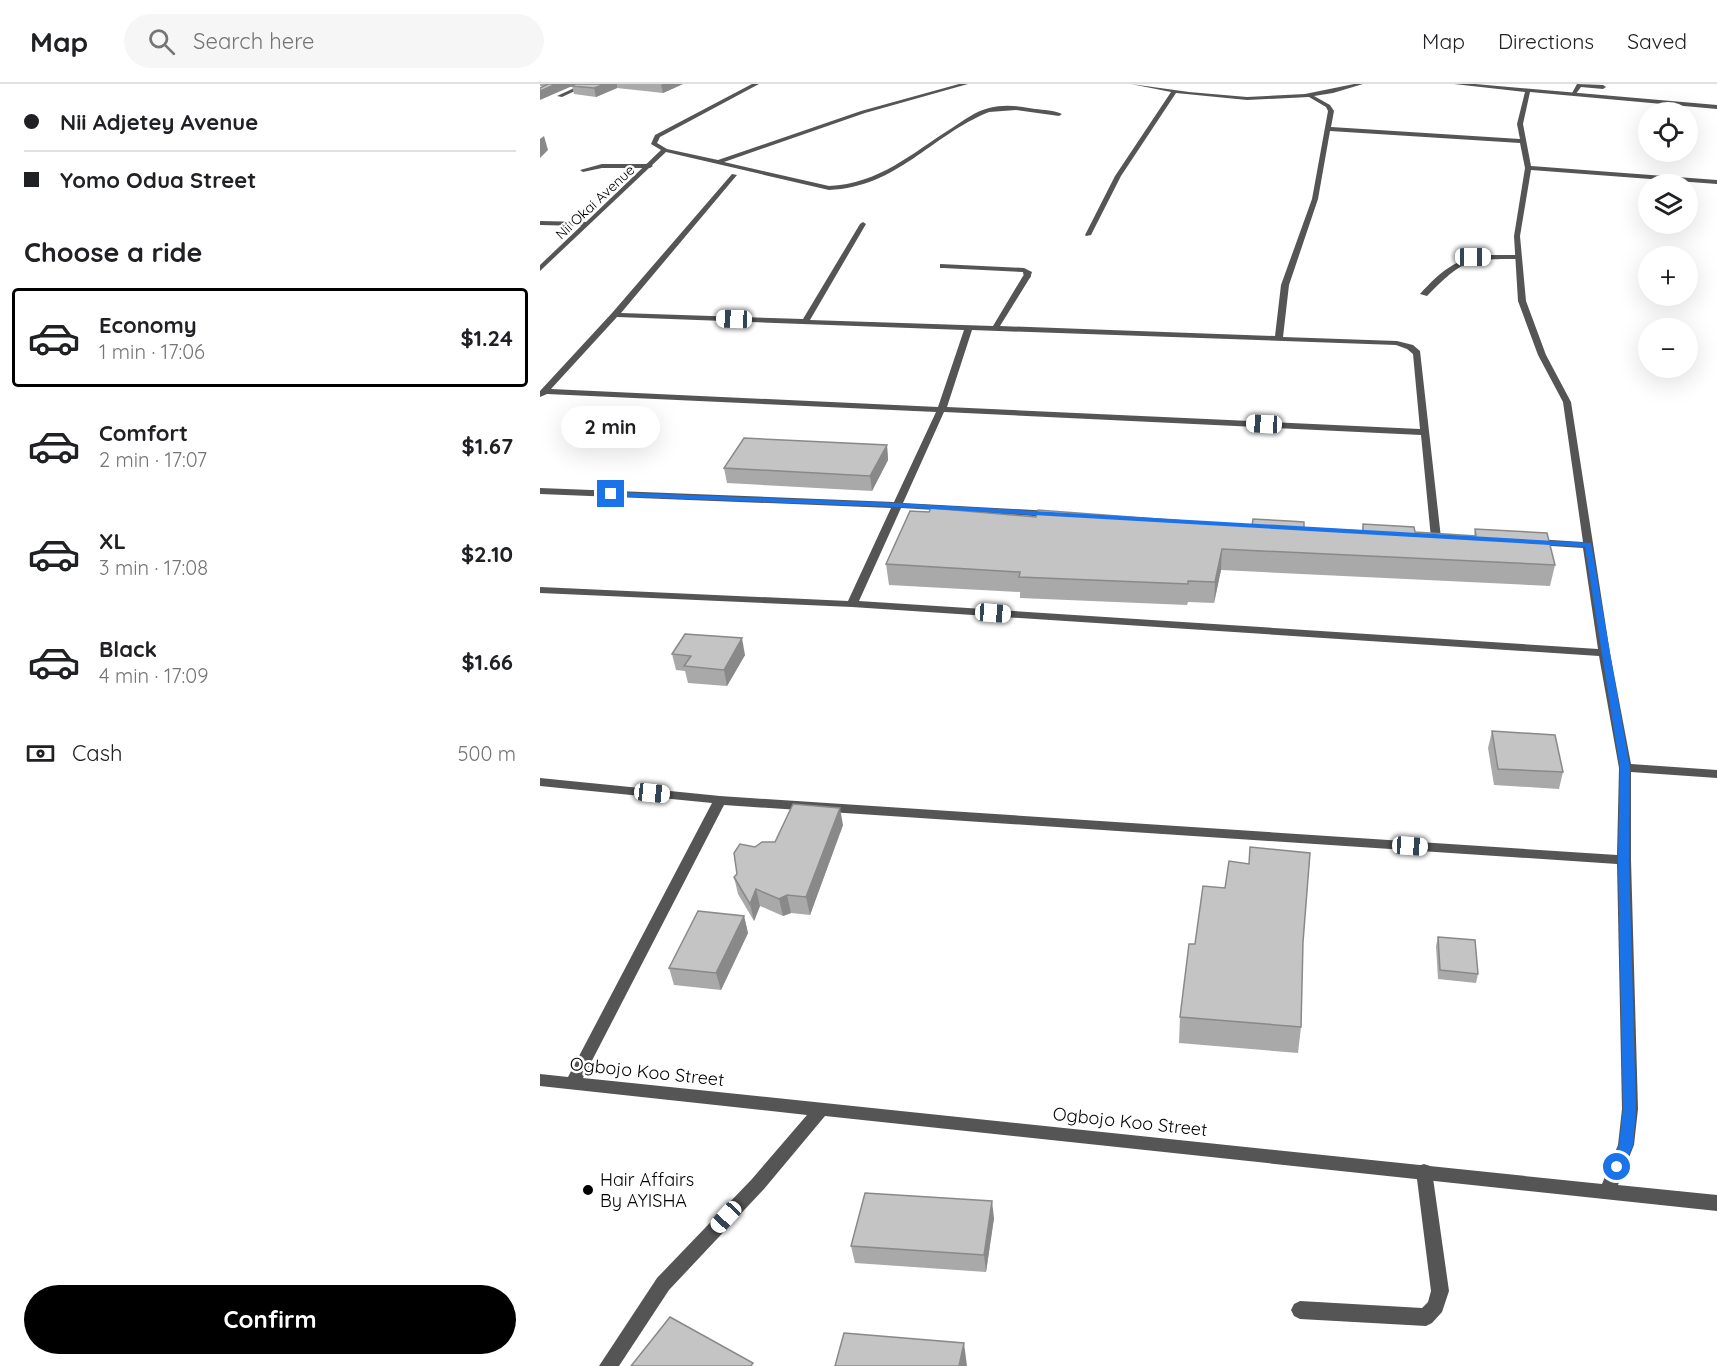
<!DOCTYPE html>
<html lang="en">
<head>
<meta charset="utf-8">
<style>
	:root { --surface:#fff; --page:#f6f6f6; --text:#202124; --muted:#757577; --line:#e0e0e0; --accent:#000 }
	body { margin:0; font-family:Quicksand,sans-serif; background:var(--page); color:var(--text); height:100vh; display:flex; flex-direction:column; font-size:22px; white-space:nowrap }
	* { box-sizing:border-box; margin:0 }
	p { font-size:20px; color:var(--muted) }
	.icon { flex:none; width:33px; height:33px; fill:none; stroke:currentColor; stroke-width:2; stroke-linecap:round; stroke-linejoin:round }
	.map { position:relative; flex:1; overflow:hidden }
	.drawer { display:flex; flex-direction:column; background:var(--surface); width:540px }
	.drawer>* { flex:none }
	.top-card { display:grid; align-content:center; height:132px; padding:0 24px; background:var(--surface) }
	.controls { position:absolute; left:1098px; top:18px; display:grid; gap:12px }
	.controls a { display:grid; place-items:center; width:60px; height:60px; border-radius:50%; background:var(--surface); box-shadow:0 6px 24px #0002; font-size:30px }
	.end { position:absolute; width:27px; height:27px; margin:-14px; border:8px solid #1a73e8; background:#fff; box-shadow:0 0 0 3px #fff }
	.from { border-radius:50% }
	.bubble { position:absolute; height:42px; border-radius:21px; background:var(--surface); box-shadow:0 6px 24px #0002; font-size:20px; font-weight:800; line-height:42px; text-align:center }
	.car { position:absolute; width:18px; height:36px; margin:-18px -9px; border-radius:8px; box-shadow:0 0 4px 2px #0007; background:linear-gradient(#fff 24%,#345 0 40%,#fff 0 76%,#345 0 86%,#fff 0) }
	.top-card b { display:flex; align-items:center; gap:21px; height:57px; font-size:22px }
	.top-card b+b { border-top:2px solid var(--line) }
	.top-card i { width:15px; height:15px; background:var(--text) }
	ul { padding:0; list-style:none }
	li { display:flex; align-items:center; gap:18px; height:99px; margin:0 12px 9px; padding:0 12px; border:3px solid transparent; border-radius:6px }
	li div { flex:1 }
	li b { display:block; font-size:22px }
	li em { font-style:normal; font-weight:800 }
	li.active { border-color:var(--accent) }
	li>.icon { width:54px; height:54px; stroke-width:1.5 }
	h2 { padding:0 24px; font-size:27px; line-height:72px }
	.pay { display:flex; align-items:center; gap:15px; height:66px; padding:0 24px; font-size:22px }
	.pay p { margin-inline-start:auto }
	.cta { display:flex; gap:12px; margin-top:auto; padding:12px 24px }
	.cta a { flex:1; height:69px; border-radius:36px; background:var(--accent); color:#fff; font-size:24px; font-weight:800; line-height:69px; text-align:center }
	header { display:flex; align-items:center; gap:36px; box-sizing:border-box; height:84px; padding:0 30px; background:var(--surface); border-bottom:2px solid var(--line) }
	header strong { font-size:28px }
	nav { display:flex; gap:33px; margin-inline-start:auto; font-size:21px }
	.search { width:420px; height:54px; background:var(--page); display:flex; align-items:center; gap:15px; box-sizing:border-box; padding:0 21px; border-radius:33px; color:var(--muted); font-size:22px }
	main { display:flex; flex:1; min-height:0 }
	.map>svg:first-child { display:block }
</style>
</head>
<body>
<header>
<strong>Map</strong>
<div class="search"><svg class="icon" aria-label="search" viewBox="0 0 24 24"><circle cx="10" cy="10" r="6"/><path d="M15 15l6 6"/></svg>Search here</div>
<nav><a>Map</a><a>Directions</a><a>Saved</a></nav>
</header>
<main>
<section class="drawer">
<div class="top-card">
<b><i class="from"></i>Nii Adjetey Avenue</b>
<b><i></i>Yomo Odua Street</b>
</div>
<h2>Choose a ride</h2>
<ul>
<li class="active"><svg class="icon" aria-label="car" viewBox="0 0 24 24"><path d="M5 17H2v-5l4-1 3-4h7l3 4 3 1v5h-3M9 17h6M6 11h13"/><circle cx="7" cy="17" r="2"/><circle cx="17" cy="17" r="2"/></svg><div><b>Economy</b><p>1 min · 17:06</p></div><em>$1.24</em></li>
<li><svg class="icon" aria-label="car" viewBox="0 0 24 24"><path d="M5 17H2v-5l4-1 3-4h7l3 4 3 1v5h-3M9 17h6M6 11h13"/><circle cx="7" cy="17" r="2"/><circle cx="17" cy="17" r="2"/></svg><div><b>Comfort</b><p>2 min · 17:07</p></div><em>$1.67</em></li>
<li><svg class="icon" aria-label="car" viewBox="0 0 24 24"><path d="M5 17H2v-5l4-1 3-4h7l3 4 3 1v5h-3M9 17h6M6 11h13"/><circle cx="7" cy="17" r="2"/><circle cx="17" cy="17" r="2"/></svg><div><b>XL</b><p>3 min · 17:08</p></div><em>$2.10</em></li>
<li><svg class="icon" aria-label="car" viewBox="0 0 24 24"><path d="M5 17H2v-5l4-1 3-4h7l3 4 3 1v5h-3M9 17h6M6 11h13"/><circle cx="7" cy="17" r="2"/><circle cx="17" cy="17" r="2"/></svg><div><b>Black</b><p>4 min · 17:09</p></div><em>$1.66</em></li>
</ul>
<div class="pay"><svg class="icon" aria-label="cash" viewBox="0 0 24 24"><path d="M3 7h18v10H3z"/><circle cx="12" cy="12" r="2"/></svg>Cash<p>500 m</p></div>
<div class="cta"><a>Confirm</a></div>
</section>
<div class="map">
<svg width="1177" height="1282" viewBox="0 0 1177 1282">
	<rect width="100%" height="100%" fill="#fff"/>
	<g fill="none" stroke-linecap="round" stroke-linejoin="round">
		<g fill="#555" fill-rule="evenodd">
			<polygon points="1037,0 1063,1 1066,3 1063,5 1041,3 1035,11 1031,11"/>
			<polygon points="62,80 110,80 113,82 110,84 62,84 43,88 40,86"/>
			<path d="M945,171h33l4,2 -4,2c-51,0 -54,0 -91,37l-7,-2c19,-21 37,-37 65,-39z"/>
			<polygon points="400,180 484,184 492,188 490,194 484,194 483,188 403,184 400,184"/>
			<polygon points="884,1080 890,1082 892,1087 909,1207 902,1228 892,1239 886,1242 760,1235 754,1232 751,1226 754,1220 760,1217 882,1224 888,1218 891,1207 876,1087 878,1082"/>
		</g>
		<g fill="#555" fill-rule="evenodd">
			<polygon points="43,0 50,0 22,13 17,12"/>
			<path d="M212,0h7l-99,53 -3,6 10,6 51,11 143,-49 98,-27h9l-103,29 -141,49 105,24c50,-2 83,-33 123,-58 12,-8 24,-17 37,-20 15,-4 31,-2 46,1 9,1 19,1 27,5l-3,2 -43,-6 -27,2c-59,24 -91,75 -160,78l-163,-38 -126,119v-6l41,-39 -41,-1v-4l46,1 75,-72 -10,-6 4,-9z"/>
			<path d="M591,0l58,8 58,5 58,-3 49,-10h9l-30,9 -19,3 16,9 4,6 -3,16 189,12 -3,-15 8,-32 -71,-8h21l242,21v4l-187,-17 -7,32 8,42 186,14v4l-186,-14 -11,66 6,65 20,54 25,47 39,251 21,111 86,6v8l-86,-6v88l7,249 -4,36 -16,40 99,10v16l-892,-95 -61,73 -95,101 -50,76h-20l58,-88 95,-99 55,-64 -267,-29v-12l28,3 144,-274 -172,-17v-8l180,18 897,59 2,-87 -20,-112 -747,-49 -312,-14v-6l308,14 43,-93 -351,-14v-6l354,14 42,-90 -389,-18 -7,3v-6l72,-78 120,-139 5,1 -116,138 182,6 57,-95 3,-2 3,2 -56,96 183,6 30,-50 4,-2 4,2 -31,50 275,10 6,-51 31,-86 16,-88 -2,-4 -17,-10 -62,3 -71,-7 -55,83 -30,59 -5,1 -1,-1 30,-59 56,-84zM790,47l190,12 5,25 -11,68 4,65 20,54 25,47 20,140 -47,-3 -5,3 5,3 47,3 15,101 -739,-48 42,-93 150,9 5,-3 -5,-3 -148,-8 41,-91 477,23 10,103 1,2h8l1,-2 -21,-187 -7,-6 -16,-4 -114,-4 6,-52 29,-86zM77,233l347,13 -26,77 -387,-18zM432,246l424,15 11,4 6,5 7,75 -473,-22zM184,721l893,59 5,245 -4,36 -16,39 -1019,-106z"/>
		</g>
	</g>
	<g fill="#a9a9a9">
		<polygon points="0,0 143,0 123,9 77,4 56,13 34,10 32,2 3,3 0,2"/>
		<polygon points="347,361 348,376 332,407 187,399 184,384"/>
		<polygon points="496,433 822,447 823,440 875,448 934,452 935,445 1015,481 1010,502 681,486 674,519 648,518 647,521 480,514 480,508 349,501 346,480"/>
		<polygon points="132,570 205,571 187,602 148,599 145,587 136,586"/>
		<polygon points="952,647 1023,688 1019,705 954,701 948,664"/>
		<polygon points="303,741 270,831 251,829 243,832 220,822 214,837 198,810 194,793 235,758"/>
		<polygon points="204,832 208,849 181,906 134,901 129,884"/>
		<polygon points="898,853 938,890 936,899 898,895 896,862"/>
		<polygon points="763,858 761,943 758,969 639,959 640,933 655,860"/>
		<polygon points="454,1134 446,1188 315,1179 311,1162"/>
	</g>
	<g fill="#898989">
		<polygon points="16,0 37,0 0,16 0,7"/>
		<polygon points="65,0 77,0 77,4 56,13 54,4"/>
		<polygon points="123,0 143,0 123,9 121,1"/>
		<polygon points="4,52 8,66 0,74 0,55"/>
		<polygon points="347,361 348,376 332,407 330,392"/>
		<polygon points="682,465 681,486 674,519 675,498"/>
		<polygon points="202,554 205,571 187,602 184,586"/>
		<polygon points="300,724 303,741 270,831 266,813"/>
		<polygon points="216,805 220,822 214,837 210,820"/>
		<polygon points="247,811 251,829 243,832 239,815"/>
		<polygon points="204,832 208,849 181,906 176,889"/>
		<polygon points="452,1117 454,1134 446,1188 444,1171"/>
		<polygon points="424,1259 427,1282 419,1282"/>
	</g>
	<g fill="#c4c4c4" stroke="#898989" stroke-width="1.5">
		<polygon points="8,0 16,0 0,7 0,4"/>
		<polygon points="36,0 65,0 54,4 32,2"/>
		<polygon points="204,354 347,361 330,392 184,384"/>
		<polygon points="391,424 496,433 498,426 712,442 713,435 749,437 764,438 764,444 823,447 823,440 874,443 875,448 936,452 935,445 1007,449 1015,481 682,465 675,498 648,497 648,500 479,493 480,488 346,480 370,427 389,428"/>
		<polygon points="145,550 202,554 184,586 144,582 151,572 132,570"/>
		<polygon points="952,647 1015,651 1023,688 958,685"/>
		<polygon points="253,720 300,724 266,813 247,811 239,815 216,805 210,820 194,793 197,790 194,769 200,760 215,763 222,758 235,758"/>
		<polygon points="710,763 770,769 763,858 761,943 640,933 649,860 655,860 663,802 685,804 689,777 709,780"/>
		<polygon points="158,827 204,832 176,889 129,884"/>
		<polygon points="898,853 935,856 938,890 900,886"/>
		<polygon points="325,1109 452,1117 444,1171 311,1162"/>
		<polygon points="130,1233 213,1279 211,1282 91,1282"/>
		<polygon points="304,1249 424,1259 419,1282 295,1282"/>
	</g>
	<polygon fill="#1a73e8" points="71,408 356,419 1051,459 1090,684 1089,776 1096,1025 1093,1061 1082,1087 1072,1087 1070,1083 1079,1061 1083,1025 1078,776 1080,684 1045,463 356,423 68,412"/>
	<circle fill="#000" stroke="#fff" stroke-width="2" cx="48" cy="1106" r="6"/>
	<g text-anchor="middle" stroke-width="5" stroke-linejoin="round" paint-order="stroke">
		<g font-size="14" fill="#000" stroke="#fff">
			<text transform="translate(55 118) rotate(-43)" y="5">Nii Okai Avenue</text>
		</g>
		<g font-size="18" fill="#000" stroke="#fff">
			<text transform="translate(107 988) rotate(6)" y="6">Ogbojo Koo Street</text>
			<text transform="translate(590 1038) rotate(6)" y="6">Ogbojo Koo Street</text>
		</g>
		<g font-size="18" fill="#000" stroke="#fff" text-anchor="start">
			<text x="60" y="1102">Hair Affairs<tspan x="60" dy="21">By AYISHA</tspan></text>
		</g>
	</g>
</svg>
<div class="controls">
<a><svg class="icon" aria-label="locate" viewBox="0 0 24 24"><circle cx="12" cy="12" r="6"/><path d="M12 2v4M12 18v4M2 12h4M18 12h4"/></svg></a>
<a><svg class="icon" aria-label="layers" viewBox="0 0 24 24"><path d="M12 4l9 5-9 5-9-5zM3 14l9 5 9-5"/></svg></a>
<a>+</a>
<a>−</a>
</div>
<i class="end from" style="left:1077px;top:1083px"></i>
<i class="end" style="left:71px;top:410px"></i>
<div class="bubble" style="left:21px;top:322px;width:99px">2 min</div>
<i class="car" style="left:933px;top:173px;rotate:90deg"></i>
<i class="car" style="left:194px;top:235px;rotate:272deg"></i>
<i class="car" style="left:724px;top:340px;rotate:273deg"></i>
<i class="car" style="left:453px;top:529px;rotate:94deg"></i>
<i class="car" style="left:112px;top:709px;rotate:96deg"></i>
<i class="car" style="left:870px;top:762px;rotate:94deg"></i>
<i class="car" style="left:186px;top:1133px;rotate:223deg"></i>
</div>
</main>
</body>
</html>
